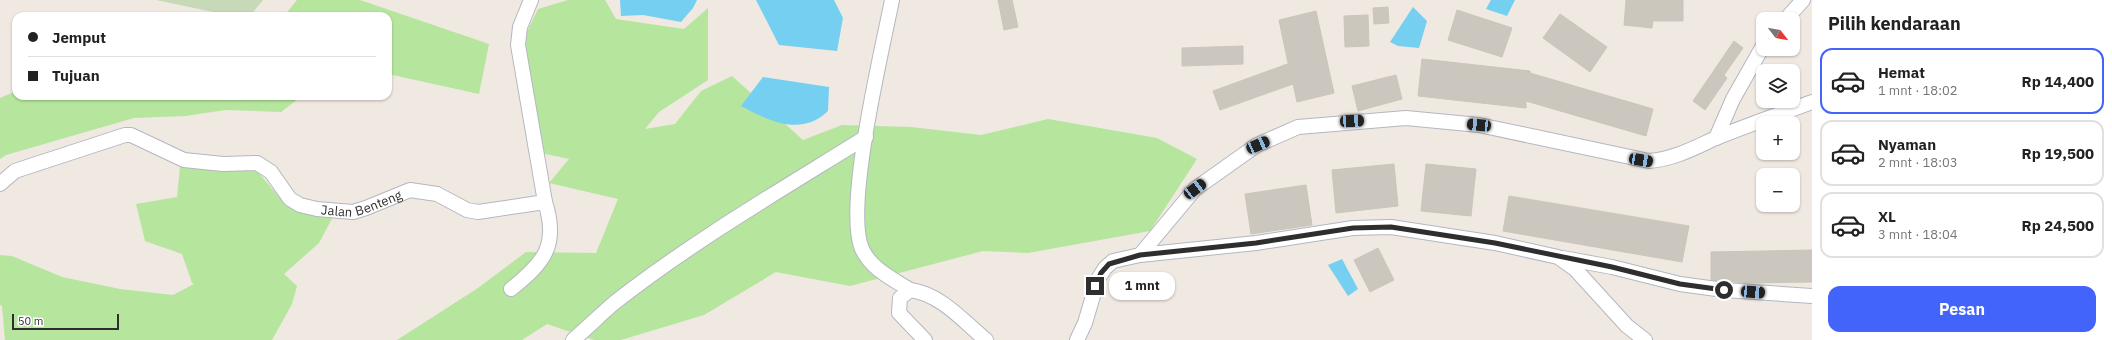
<!DOCTYPE html>
<html lang="id">
<head>
<meta charset="utf-8">
<style>
	:root { --surface:#fff; --page:#f6f6f6; --text:#222; --muted:#767676; --line:#e0e0e0; --accent:#4264fb }
	body { margin:0; font-family:"IBM Plex Sans",sans-serif; background:var(--page); color:var(--text); height:100vh; display:flex; flex-direction:column; font-size:15px; white-space:nowrap }
	* { box-sizing:border-box; margin:0 }
	p { font-size:13px; color:var(--muted) }
	.icon { flex:none; width:22px; height:22px; fill:none; stroke:currentColor; stroke-width:2; stroke-linecap:round; stroke-linejoin:round }
	.map { position:relative; flex:1; overflow:hidden }
	.side { display:flex; flex-direction:column; background:var(--surface); width:300px }
	.side>* { flex:none }
	.top-card { position:absolute; left:12px; top:12px; width:380px; height:88px; border-radius:12px; box-shadow:0 1px 3px #0004; display:grid; align-content:center; height:88px; padding:0 16px; background:var(--surface) }
	.needle { width:26px; rotate:121deg }
	.fabs { position:absolute; left:1756px; top:12px; display:grid; gap:8px }
	.fabs a { display:grid; place-items:center; width:44px; height:44px; border-radius:8px; background:var(--surface); box-shadow:0 1px 3px #0004; font-size:20px }
	.scale { position:absolute; left:12px; bottom:10px; width:107px; box-sizing:border-box; padding-left:4px; border:2px solid #2e2e2e; border-top:0; font-size:11px; line-height:14px; white-space:nowrap; color:#2e2e2e; -webkit-text-stroke:3px #fff; paint-order:stroke }
	.end { position:absolute; width:18px; height:18px; margin:-9px; border:5px solid #2e2e2e; background:#fff; box-shadow:0 0 0 2px #fff }
	.from { border-radius:50% }
	.bubble { position:absolute; height:28px; border-radius:12px; background:var(--surface); box-shadow:0 1px 3px #0004; font-size:13px; font-weight:700; line-height:28px; text-align:center }
	.car { position:absolute; width:12px; height:24px; margin:-12px -6px; border-radius:5px; box-shadow:0 0 3px 1px #0007; background:linear-gradient(#222 24%,#8ab4d8 0 40%,#222 0 76%,#8ab4d8 0 86%,#222 0) }
	.top-card b { display:flex; align-items:center; gap:14px; height:38px; font-size:15px }
	.top-card b+b { border-top:1px solid var(--line) }
	.top-card i { width:10px; height:10px; background:var(--text) }
	ul { padding:0; list-style:none }
	li { display:flex; align-items:center; gap:12px; height:66px; margin:0 8px 6px; padding:0 8px; border:2px solid var(--line); border-radius:12px }
	li div { flex:1 }
	li b { display:block; font-size:15px }
	li em { font-style:normal; font-weight:700 }
	li.on { border-color:var(--accent) }
	li>.icon { width:36px; height:36px; stroke-width:1.5 }
	h2 { padding:0 16px; font-size:18px; line-height:48px }
	.primary-button { display:flex; gap:8px; margin-top:auto; padding:8px 16px }
	.primary-button a { flex:1; height:46px; border-radius:12px; background:var(--accent); color:#fff; font-size:16px; font-weight:700; line-height:46px; text-align:center }
	main { display:flex; flex:1; min-height:0 }
	.map>svg:first-child { display:block }
</style>
</head>
<body>
<main>
<div class="map">
<svg width="1812" height="340" viewBox="0 0 1812 340">
	<rect width="100%" height="100%" fill="#efe9e1"/>
	<g fill="#b6e59e">
		<polygon points="297,0 360,0 489,44 479,94 388,74 388,16 284,16"/>
		<polygon points="568,0 605,0 616,19 684,29 708,8 708,80 659,112 645,129 675,124 701,91 732,76 803,140 842,125 911,127 981,135 1048,119 1157,138 1197,159 1150,231 1028,253 983,251 850,286 776,272 704,315 621,340 594,340 547,324 522,340 397,340 478,288 526,252 596,253 618,199 549,183 569,159 541,153 524,38 538,9"/>
		<polygon points="16,91 16,96 302,96 281,112 226,110 185,116 134,118 6,155 0,159 0,98"/>
		<polygon points="181,157 246,158 280,198 336,211 319,243 284,274 297,286 292,304 272,340 5,340 2,306 0,305 0,255 12,256 62,277 120,289 173,295 194,284 192,283 182,254 145,241 136,204 177,197"/>
	</g>
	<polygon fill="#c8d9b8" points="156,0 263,0 250,16 232,16"/>
	<g fill="#75cff0">
		<polygon points="620,0 697,0 693,8 681,22 643,15 621,16"/>
		<polygon points="756,0 834,0 843,18 837,51 779,45"/>
		<polygon points="1491,0 1515,0 1507,16 1486,9"/>
		<polygon points="1413,7 1427,21 1419,48 1398,46 1390,42"/>
		<path d="M763,77l66,10 -1,24c-27,26 -59,10 -87,-5z"/>
		<polygon points="1342,259 1358,289 1348,296 1328,265"/>
	</g>
	<g fill="#cbc7bf" stroke="#cbc5ba">
		<polygon points="998,0 1012,0 1018,27 1004,30"/>
		<polygon points="1626,0 1683,0 1683,21 1653,21 1652,28 1624,25"/>
		<polygon points="1388,7 1389,23 1374,24 1373,8"/>
		<polygon points="1457,10 1512,28 1502,57 1448,40"/>
		<polygon points="1316,11 1334,93 1297,102 1293,84 1220,110 1213,91 1293,62 1288,63 1279,20"/>
		<polygon points="1560,14 1607,47 1590,72 1543,38"/>
		<polygon points="1368,15 1369,46 1345,47 1344,16"/>
		<polygon points="1734,41 1743,48 1724,75 1727,78 1705,110 1693,101"/>
		<polygon points="1243,46 1243,64 1182,66 1182,48"/>
		<polygon points="1422,59 1530,71 1530,73 1653,109 1646,136 1526,101 1526,108 1418,96"/>
		<polygon points="1396,75 1402,99 1358,111 1352,86"/>
		<polygon points="1394,164 1398,206 1336,213 1332,170"/>
		<polygon points="1426,164 1476,169 1471,216 1421,211"/>
		<polygon points="1306,185 1312,225 1251,234 1245,194"/>
		<polygon points="1509,196 1689,226 1682,262 1503,231"/>
		<polygon points="1378,248 1394,280 1370,292 1354,260"/>
		<polygon points="1812,250 1812,282 1748,283 1711,280 1711,252"/>
	</g>
	<g fill="none" stroke-linecap="round" stroke-linejoin="round">
		<defs>
			<g id="minor">
				<path d="M892,0c-10,51 -48,207 -30,249 9,20 31,30 48,41"/>
				<polyline points="1786,19 1803,0"/>
				<polyline points="1716,138 1733,99 1763,46"/>
				<path id="s1" d="M0,184l15,-13 9,-3 101,-33h6l53,25 39,4 34,-1 14,9 19,27 10,6 17,4 36,3 13,-4 44,-18 27,4 30,16 11,2 67,-10 -27,-157 2,-18 11,-27"/>
				<path d="M1140,255l55,-66 62,-44 41,-18 108,-9 73,7 170,36c25,-2 45,-13 67,-23 32,-13 64,-24 96,-36"/>
				<polyline points="1563,258 1612,267 1680,284 1724,290 1812,296"/>
				<path d="M511,289c33,-26 48,-44 34,-87"/>
				<path d="M573,340c14,-12 27,-25 41,-37 79,-62 167,-113 252,-166"/>
				<path d="M925,340l-26,-27 1,-15 10,-8c31,4 53,31 76,50"/>
				<polyline points="1077,340 1085,323 1098,279 1105,268 1113,261 1140,255 1256,243 1353,228 1391,227 1495,243 1558,257 1575,269 1627,326 1645,340"/>
			</g>
		</defs>
		<use href="#minor" stroke="#b4b7c1" stroke-width="16"/>
		<use href="#minor" stroke="#fff" stroke-width="14"/>
	</g>
	<g fill="none" stroke-linecap="round" stroke-linejoin="round">
		<polyline stroke="#2e2e2e" stroke-width="5" points="1095,286 1101,273 1109,264 1140,255 1256,243 1353,228 1391,227 1495,243 1612,267 1680,284 1724,290"/>
	</g>
	<g text-anchor="middle" stroke-width="4" stroke-linejoin="round" paint-order="stroke">
		<g font-size="13" fill="#2e2e2e" stroke="#fff">
			<text dy="5" stroke="none"><textPath href="#s1" startOffset="398">Jalan Benteng</textPath></text>
		</g>
	</g>
</svg>
<div class="fabs">
<a><svg class="needle" viewBox="-14 -14 28 28"><path d="M0-13l5 13h-10z" fill="#e53935"/><path d="M0 13l5-13h-10z" fill="#767676"/></svg></a>
<a><svg class="icon" aria-label="layers" viewBox="0 0 24 24"><path d="M12 4l9 5-9 5-9-5zM3 14l9 5 9-5"/></svg></a>
<a>+</a>
<a>−</a>
</div>
<div class="scale">50 m</div>
<i class="end from" style="left:1724px;top:290px"></i>
<i class="end" style="left:1095px;top:286px"></i>
<div class="bubble" style="left:1109px;top:272px;width:66px">1 mnt</div>
<i class="car" style="left:1352px;top:121px;rotate:87deg"></i>
<i class="car" style="left:1479px;top:125px;rotate:275deg"></i>
<i class="car" style="left:1258px;top:145px;rotate:66deg"></i>
<i class="car" style="left:1641px;top:160px;rotate:99deg"></i>
<i class="car" style="left:1195px;top:189px;rotate:53deg"></i>
<i class="car" style="left:1753px;top:292px;rotate:94deg"></i>
<div class="top-card">
<b><i class="from"></i>Jemput</b>
<b><i></i>Tujuan</b>
</div>
</div>
<section class="side">
<h2>Pilih kendaraan</h2>
<ul>
<li class="on"><svg class="icon" aria-label="car" viewBox="0 0 24 24"><path d="M5 17H2v-5l4-1 3-4h7l3 4 3 1v5h-3M9 17h6M6 11h13"/><circle cx="7" cy="17" r="2"/><circle cx="17" cy="17" r="2"/></svg><div><b>Hemat</b><p>1 mnt · 18:02</p></div><em>Rp 14,400</em></li>
<li><svg class="icon" aria-label="car" viewBox="0 0 24 24"><path d="M5 17H2v-5l4-1 3-4h7l3 4 3 1v5h-3M9 17h6M6 11h13"/><circle cx="7" cy="17" r="2"/><circle cx="17" cy="17" r="2"/></svg><div><b>Nyaman</b><p>2 mnt · 18:03</p></div><em>Rp 19,500</em></li>
<li><svg class="icon" aria-label="car" viewBox="0 0 24 24"><path d="M5 17H2v-5l4-1 3-4h7l3 4 3 1v5h-3M9 17h6M6 11h13"/><circle cx="7" cy="17" r="2"/><circle cx="17" cy="17" r="2"/></svg><div><b>XL</b><p>3 mnt · 18:04</p></div><em>Rp 24,500</em></li>
</ul>
<div class="primary-button"><a>Pesan</a></div>
</section>
</main>
</body>
</html>
